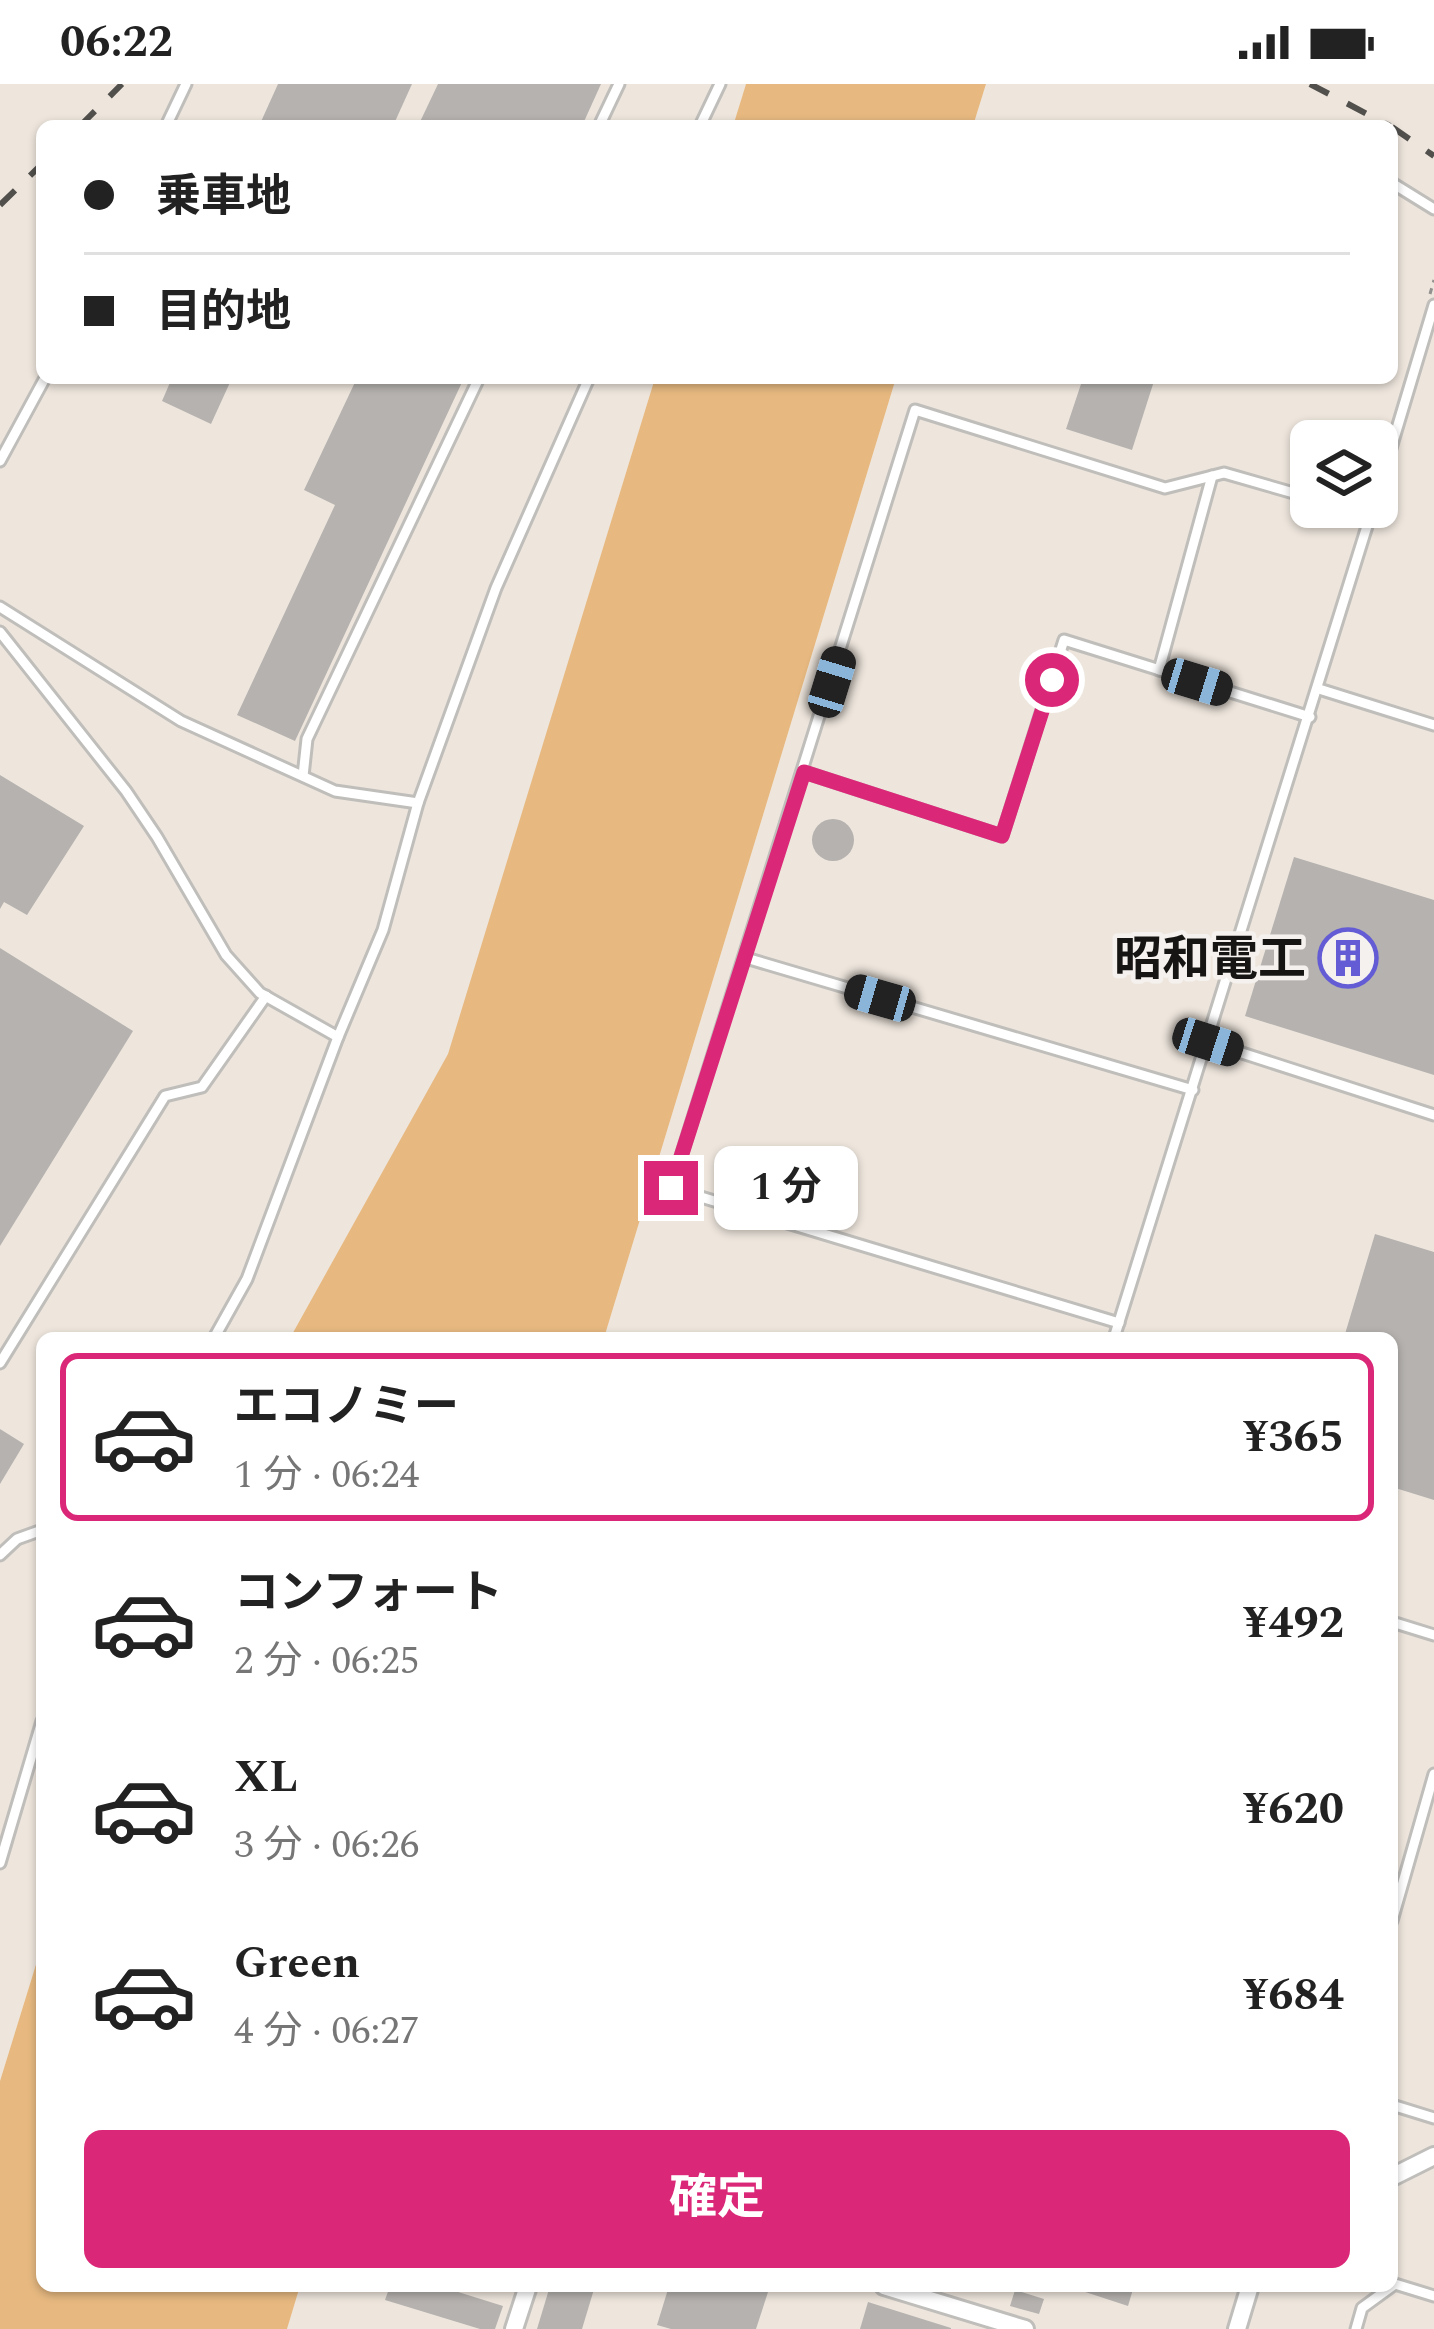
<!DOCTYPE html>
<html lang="ja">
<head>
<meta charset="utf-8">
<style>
	:root { --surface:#fff; --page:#f6f6f6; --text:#222; --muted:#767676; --line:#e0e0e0; --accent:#db2777 }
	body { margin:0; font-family:Spectral,"Noto Sans JP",serif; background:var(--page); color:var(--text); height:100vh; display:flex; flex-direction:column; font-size:45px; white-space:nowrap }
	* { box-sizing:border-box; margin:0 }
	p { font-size:39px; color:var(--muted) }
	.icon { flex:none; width:66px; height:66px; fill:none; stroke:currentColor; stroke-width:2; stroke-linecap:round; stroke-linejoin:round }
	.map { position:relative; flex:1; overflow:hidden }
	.panel { position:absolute; left:36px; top:1248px; width:1362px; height:960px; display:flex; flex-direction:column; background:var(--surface); border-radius:18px; box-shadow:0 3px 9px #0004 }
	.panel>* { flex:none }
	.banner { position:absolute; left:36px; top:36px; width:1362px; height:264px; border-radius:18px; box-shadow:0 3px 9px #0004; display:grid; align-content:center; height:264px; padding:0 48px; background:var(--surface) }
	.controls { position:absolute; left:1290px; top:336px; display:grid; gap:24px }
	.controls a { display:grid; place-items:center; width:108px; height:108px; border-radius:18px; background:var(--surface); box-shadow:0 3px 9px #0004; font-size:60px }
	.end { position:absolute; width:54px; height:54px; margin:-27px; border:15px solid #db2777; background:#fff; box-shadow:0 0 0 6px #fff }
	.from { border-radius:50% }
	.bubble { position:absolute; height:84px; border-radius:18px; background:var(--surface); box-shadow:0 3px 9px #0004; font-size:39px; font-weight:700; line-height:84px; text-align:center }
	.car { position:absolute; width:36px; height:72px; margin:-36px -18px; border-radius:15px; box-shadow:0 0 9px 3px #0007; background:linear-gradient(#222 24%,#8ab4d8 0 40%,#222 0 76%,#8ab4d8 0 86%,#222 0) }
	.banner b { display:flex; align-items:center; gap:42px; height:114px; font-size:45px }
	.banner b+b { border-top:3px solid var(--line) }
	.banner i { width:30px; height:30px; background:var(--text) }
	ul { padding:21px 0 0; list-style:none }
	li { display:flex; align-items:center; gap:36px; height:168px; margin:0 24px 18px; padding:0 24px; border:6px solid transparent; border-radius:18px }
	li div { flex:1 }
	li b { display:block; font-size:45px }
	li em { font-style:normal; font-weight:700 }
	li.on { border-color:var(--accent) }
	li>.icon { width:108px; height:108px; stroke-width:1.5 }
	.button { display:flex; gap:24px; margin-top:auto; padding:24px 48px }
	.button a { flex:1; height:138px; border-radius:18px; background:var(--accent); color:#fff; font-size:48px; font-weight:700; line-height:138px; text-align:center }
	.status { display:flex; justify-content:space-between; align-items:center; height:84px; padding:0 60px; background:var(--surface); direction:ltr }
	.status svg { height:33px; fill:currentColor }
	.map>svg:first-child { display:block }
</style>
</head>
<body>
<div class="status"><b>06:22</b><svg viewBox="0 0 49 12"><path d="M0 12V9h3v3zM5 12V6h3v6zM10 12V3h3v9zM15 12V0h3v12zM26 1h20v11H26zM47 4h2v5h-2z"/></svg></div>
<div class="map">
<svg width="1434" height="2245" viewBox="0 0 1434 2245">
	<rect width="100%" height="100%" fill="#f4f1ee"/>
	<g fill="#eee6dd" fill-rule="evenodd">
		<polygon points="0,0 746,0 733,42 42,42 42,294 655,294 449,970 290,1254 42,1254 42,1861 0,1997"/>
		<path d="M986,0h448v2245h-1147l13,-43h1092v-948h-788l292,-960h496v-252h-419zM1311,357h66v66h-66z"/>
	</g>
	<g fill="#e7b981">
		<polygon points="746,0 986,0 973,42 733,42"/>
		<polygon points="655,294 896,294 604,1254 290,1254 448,970"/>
		<polygon points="42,1861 42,2202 300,2202 287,2245 0,2245 0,1997"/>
	</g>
	<g fill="#b5b2af">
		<polygon points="278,0 412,0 393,42 259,42"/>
		<polygon points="438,0 601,0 582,42 418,42"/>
		<polygon points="172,294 232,294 211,340 162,317"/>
		<polygon points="357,294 464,294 295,657 237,631 335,421 304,406"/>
		<polygon points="1083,294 1155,294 1132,366 1066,345"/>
		<polygon points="0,691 84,742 27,831 4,818 0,825"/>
		<circle cx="833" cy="756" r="21"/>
		<polygon points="1294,773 1434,816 1434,991 1245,932"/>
		<polygon points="0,864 133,947 0,1162"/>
		<polygon points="1375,1150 1434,1168 1434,1416 1392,1403 1392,1254 1345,1250"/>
		<polygon points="0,1345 24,1360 0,1400"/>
		<polygon points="390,2202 439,2202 503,2222 495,2245 480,2245 385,2216"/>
		<polygon points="550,2202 595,2202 582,2245 537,2245"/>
		<polygon points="669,2202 770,2202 756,2245 671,2245 657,2241"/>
		<polygon points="1067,2202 1134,2202 1128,2222"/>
		<polygon points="1015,2206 1044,2215 1039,2230 1010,2222"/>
		<polygon points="868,2218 951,2244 951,2245 860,2245"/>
	</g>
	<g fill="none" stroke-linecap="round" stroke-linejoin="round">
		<defs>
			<g id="lane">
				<polyline points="166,42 186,0"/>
				<polyline points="599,42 619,0"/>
				<polyline points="700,42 720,0"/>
				<polyline points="1392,99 1434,125"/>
				<polyline points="0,377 45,294"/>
				<polyline points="1377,411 1434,221"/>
				<polyline points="1343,423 1371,431"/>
				<polyline points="0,523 181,637 335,707 418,719 496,504 589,294"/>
				<polyline points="0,548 126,707 157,753 226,871 260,909 338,953"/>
				<polyline points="1159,586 1212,392"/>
				<polyline points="1319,605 1434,641"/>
				<polyline points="804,688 1002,752 1064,556 1310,633"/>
				<polyline points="303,692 307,655 479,294"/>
				<polyline points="746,874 1193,1006"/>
				<polyline points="1208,958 1434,1031"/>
				<polyline points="1119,1239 671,1104 915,326 1165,404 1224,389 1311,414"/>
				<polyline points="214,1254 247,1195 338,953 383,846 418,719"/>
				<polyline points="1114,1254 1373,423"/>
				<polyline points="0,1279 165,1012 202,1003 266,912"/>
				<polyline points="0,1471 17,1455 42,1446"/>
				<polyline points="1392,1538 1434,1551"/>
				<polyline points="0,1779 42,1637"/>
				<polyline points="1392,1837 1434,1690"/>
				<polyline points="1392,2021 1434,2034"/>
				<polyline points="1356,2245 1362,2224 1395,2200 1434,2212"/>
			</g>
			<g id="street">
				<polyline points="1392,2093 1434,2072"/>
				<polyline points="884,2202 1025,2245"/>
				<polyline points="514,2245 528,2202"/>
				<polyline points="1237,2245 1250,2202"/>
			</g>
		</defs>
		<use href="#lane" stroke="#c0bebb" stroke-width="15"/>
		<use href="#street" stroke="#c0bebb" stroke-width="22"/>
		<polyline stroke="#93918f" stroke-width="3" stroke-dasharray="6 6" stroke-linecap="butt" points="1430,210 1434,196"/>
		<use href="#lane" stroke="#fff" stroke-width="9"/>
		<use href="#street" stroke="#fff" stroke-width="16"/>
		<g stroke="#51504d" stroke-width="6" stroke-dasharray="21 21" stroke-linecap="butt">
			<polyline points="1310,0 1390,42"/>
			<polyline points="80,42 122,0"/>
			<polyline points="1392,43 1434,72"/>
			<polyline points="0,121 42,80"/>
		</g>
	</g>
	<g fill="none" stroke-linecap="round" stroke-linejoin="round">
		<polyline stroke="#db2777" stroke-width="15" points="671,1104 804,688 1002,752 1052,596"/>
	</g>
	<defs>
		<symbol id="building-ring" viewBox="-11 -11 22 22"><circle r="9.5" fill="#f4f1ee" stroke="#635cd5" stroke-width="1.5"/><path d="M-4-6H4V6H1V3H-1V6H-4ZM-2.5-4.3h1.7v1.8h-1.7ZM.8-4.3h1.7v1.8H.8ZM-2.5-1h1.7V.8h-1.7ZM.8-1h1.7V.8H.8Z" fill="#635cd5"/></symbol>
	</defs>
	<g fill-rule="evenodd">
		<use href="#building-ring" x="1315" y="841" width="66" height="66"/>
	</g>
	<g text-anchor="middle" stroke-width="9" stroke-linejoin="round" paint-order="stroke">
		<g font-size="48" font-weight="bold" fill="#161513" stroke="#f4f1ee" text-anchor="end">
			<text x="1306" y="891">昭和電工</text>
		</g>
	</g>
</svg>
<div class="controls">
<a><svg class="icon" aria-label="layers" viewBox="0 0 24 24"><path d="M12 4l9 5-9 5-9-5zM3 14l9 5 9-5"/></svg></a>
</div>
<i class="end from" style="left:1052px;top:596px"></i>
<i class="end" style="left:671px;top:1104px"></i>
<div class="bubble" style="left:714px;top:1062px;width:144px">1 分</div>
<i class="car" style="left:832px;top:598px;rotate:17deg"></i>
<i class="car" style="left:1197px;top:598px;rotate:107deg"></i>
<i class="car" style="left:880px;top:914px;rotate:286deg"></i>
<i class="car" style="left:1208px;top:958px;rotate:108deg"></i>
<div class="banner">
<b><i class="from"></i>乗車地</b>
<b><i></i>目的地</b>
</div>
<section class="panel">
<ul>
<li class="on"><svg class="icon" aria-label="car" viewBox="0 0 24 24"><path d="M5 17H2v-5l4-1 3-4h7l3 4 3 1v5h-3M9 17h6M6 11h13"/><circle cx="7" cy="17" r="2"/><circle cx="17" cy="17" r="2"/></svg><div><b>エコノミー</b><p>1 分 · 06:24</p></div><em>¥365</em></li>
<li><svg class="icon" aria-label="car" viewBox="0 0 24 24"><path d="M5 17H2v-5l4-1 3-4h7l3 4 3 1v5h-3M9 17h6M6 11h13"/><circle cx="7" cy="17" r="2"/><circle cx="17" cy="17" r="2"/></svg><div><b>コンフォート</b><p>2 分 · 06:25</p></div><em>¥492</em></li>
<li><svg class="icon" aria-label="car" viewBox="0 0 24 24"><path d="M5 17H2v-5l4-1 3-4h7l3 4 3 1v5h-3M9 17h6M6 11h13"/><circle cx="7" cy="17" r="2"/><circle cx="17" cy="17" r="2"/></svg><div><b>XL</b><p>3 分 · 06:26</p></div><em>¥620</em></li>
<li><svg class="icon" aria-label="car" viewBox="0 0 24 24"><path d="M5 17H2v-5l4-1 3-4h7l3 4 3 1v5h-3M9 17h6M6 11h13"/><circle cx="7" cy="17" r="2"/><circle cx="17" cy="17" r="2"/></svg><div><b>Green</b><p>4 分 · 06:27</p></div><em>¥684</em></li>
</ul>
<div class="button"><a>確定</a></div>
</section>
</div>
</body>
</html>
